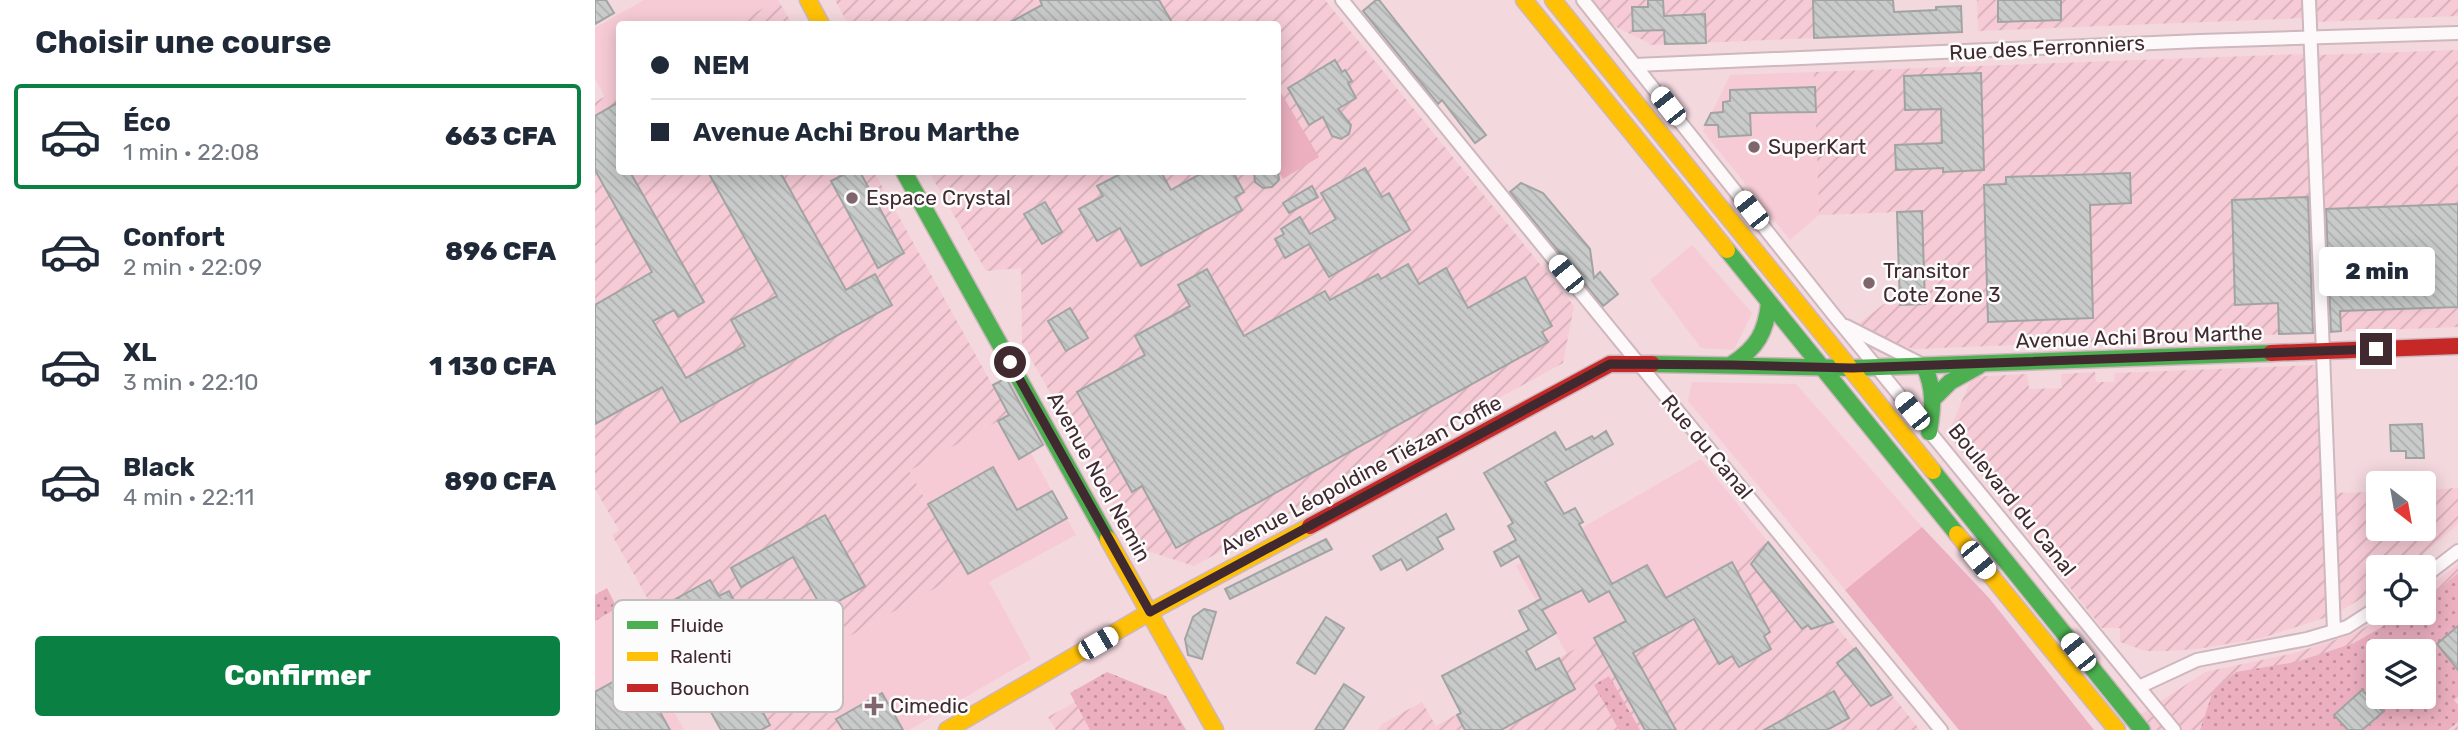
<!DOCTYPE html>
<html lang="fr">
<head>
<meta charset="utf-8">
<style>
	:root { --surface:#fff; --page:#f6f6f7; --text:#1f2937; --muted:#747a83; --line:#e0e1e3; --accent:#0b8043 }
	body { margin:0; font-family:Rubik,sans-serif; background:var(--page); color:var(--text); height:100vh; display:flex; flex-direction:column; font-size:26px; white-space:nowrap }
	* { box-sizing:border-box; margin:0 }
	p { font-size:23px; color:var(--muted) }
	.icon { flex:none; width:38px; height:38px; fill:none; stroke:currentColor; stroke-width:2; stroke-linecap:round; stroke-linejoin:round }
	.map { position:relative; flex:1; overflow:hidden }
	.side { display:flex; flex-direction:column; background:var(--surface); width:595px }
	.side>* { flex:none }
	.top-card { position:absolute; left:21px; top:21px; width:665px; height:154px; border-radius:7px; box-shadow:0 4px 18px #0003; display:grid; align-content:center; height:154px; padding:0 35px; background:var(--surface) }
	.needle { width:46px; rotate:149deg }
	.buttons { position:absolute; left:1771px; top:471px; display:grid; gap:14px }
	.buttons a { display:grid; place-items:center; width:70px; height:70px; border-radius:7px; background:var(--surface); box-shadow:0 4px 18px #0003; font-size:35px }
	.end { position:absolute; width:32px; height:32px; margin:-16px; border:9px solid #412930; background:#fff; box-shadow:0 0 0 4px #fff }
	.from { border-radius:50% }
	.bubble { position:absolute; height:49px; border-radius:7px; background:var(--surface); box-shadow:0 4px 18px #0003; font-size:23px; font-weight:800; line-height:49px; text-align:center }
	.car { position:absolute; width:21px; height:42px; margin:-21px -10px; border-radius:9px; box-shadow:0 0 5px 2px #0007; background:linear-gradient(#fff 24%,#345 0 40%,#fff 0 76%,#345 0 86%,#fff 0) }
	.top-card b { display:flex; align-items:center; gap:24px; height:66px; font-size:26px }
	.top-card b+b { border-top:2px solid var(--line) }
	.top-card i { width:18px; height:18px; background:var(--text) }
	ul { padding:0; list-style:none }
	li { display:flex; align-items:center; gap:21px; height:105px; margin:0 14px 10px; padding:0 21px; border:4px solid transparent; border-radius:7px }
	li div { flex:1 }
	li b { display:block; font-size:26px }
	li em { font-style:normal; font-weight:800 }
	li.selected { border-color:var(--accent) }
	li>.icon { width:63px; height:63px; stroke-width:1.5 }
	h2 { padding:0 35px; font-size:32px; line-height:84px }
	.cta { display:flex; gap:14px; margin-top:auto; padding:14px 35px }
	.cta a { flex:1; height:80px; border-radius:7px; background:var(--accent); color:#fff; font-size:28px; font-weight:800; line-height:80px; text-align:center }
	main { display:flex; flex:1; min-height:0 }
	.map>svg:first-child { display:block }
</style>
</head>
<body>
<main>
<section class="side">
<h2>Choisir une course</h2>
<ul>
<li class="selected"><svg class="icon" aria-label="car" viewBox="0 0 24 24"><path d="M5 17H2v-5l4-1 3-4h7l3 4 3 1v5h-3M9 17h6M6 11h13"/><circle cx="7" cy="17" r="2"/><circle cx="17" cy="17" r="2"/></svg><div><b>Éco</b><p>1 min · 22:08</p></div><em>663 CFA</em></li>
<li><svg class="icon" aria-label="car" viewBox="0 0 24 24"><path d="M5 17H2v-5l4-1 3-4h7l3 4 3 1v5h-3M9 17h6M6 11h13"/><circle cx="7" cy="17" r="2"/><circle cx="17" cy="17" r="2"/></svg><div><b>Confort</b><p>2 min · 22:09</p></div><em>896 CFA</em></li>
<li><svg class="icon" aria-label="car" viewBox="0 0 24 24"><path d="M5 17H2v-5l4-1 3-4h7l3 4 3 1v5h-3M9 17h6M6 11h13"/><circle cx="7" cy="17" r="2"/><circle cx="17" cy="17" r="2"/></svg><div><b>XL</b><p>3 min · 22:10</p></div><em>1 130 CFA</em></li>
<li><svg class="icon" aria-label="car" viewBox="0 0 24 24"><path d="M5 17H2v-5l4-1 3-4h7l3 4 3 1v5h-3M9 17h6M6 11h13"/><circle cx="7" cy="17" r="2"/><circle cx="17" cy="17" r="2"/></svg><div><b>Black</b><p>4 min · 22:11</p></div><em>890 CFA</em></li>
</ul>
<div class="cta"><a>Confirmer</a></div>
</section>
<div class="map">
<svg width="1863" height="730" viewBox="0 0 1863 730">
	<defs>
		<pattern id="industrial-furrows" width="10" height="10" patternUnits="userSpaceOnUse" patternTransform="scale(1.75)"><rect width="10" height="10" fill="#f6cbd6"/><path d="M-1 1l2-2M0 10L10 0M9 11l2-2" fill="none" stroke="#d4aeb8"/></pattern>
		<pattern id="garden-dots" width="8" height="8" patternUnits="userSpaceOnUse" patternTransform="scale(1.75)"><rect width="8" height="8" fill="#ebafbf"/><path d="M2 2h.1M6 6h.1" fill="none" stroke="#c08e9c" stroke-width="1.8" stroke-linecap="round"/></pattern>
		<pattern id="building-back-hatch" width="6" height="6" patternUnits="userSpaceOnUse" patternTransform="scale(1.75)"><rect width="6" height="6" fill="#c9cbcb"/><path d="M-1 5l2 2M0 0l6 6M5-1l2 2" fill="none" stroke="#aeaeaf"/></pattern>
	</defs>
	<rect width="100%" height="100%" fill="#f3d8de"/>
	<g fill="#f6cbd6">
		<polygon points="49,0 183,0 139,24 24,24 24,89 10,97 0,78 0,28"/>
		<polygon points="1219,72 1224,215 1195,240 1108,131 1135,75"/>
		<polygon points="1097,245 1157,313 1139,350 1106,348 1055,280"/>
		<polygon points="411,378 449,445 436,453 481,535 394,582 436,659 314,730 248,730 209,661 371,571 314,471 414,415 398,385"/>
		<polygon points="1097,382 1201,384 1327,527 1250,590 1093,401"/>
		<polygon points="1106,459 1173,542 972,654 921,566"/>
		<polygon points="22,608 52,663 89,730 0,730 0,621"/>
	</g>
	<g fill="url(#industrial-furrows)" fill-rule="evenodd">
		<polygon points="183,0 197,24 139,24"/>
		<polygon points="240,0 730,0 979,306 968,363 599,566 543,548 427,343 426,268 391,271 334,172 682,172 682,24 253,24"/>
		<polygon points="996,0 1218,0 1219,38 1055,45 1054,43 1015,24"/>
		<polygon points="1382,0 1710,0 1710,18 1383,31"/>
		<polygon points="1720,0 1863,0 1863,16 1720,22"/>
		<polygon points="1863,50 1863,327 1732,332 1724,55"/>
		<polygon points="1710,54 1719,333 1320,349 1304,345 1263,324 1289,304 1305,304 1302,212 1224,215 1219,72"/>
		<polygon points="24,89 24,172 279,172 414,415 314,471 371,571 210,661 248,730 126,730 17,535 24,530 0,489 0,102"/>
		<polygon points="1723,365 1732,617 1667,638 1602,649 1571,651 1551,651 1525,642 1525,628 1507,628 1353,434 1377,377 1432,374 1434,389 1467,388 1466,374 1500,372 1501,382 1519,382 1520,373"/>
		<polygon points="1863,488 1863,524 1813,567 1783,567 1783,588 1744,612 1737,493 1783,492 1783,528 1829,528 1829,490"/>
		<polygon points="1173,542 1325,730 783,730 787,724 827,702 841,726"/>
		<path d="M1863,564v166h-306l-12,-15 65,-43 90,-19 55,-18 43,-22 31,-1v-21zM1783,651h46v45h-46z"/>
		<polygon points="480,702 495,730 461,730 453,717"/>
	</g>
	<g fill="#ebafbf">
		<polygon points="686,93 724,157 688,179 682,169 683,95"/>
		<polygon points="1327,527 1394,598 1499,730 1364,730 1250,590"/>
	</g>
	<g fill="url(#garden-dots)" fill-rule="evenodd">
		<path d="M1863,573v124l-4,3 4,5v17l-10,8h-248l13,-39 23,-19 60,-10 58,-19 53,-30 17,-1v-10zM1783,651h46v45h-46z"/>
		<polygon points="12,588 22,608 0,621 0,595"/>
		<polygon points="512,672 571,696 591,730 495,730 475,693"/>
		<polygon points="1014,676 1045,730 1024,730 999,685"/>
	</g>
	<g fill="url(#building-back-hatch)" stroke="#a2a4a4" stroke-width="2">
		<polygon points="0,0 11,0 19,13 0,24"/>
		<polygon points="445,0 564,0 578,24 412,24 447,5"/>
		<polygon points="781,0 784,0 891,135 880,143 847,100 843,104 768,11"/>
		<polygon points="1053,0 1068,0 1069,16 1110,14 1111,43 1070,44 1069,30 1038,31 1037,7 1053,7"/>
		<polygon points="1218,0 1298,0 1299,12 1341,10 1341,7 1366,6 1367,32 1219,38"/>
		<polygon points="1403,0 1466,0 1466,20 1403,22"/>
		<polygon points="740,60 747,72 750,70 757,81 753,83 761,98 743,109 756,125 754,134 746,139 737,136 728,117 714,125 693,88"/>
		<polygon points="1386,73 1389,170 1348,172 1348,168 1301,170 1300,145 1347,143 1346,109 1310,110 1309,76"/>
		<polygon points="1220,87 1221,112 1155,113 1156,135 1124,137 1123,125 1110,125 1116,113 1128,112 1128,102 1135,101 1135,90"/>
		<polygon points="24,102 24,172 35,172 109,302 83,317 79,310 58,321 91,378 150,346 136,320 182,296 113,172 185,172 251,290 280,274 297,305 86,422 67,387 0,424 0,305 57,272 0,170 0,116"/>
		<polygon points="770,168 787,197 794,193 815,230 734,277 714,244 690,258 680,239 689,234 686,229 705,217 715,234 741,219 726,193"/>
		<polygon points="254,172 265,172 309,253 283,268 236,181"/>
		<polygon points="529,172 566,172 576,190 609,172 638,172 649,192 640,197 647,210 546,266 525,228 502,241 484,209 508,196 502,186"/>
		<polygon points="659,172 683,172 684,180 677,187 668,188 660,182"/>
		<polygon points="1535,173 1536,203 1495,205 1498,318 1393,322 1389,185 1411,184 1411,177"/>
		<polygon points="926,183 948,193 995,249 999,278 1005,272 1023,294 1008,306 915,192"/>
		<polygon points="717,186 723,197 694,213 688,203"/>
		<polygon points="1713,197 1718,333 1684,334 1683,303 1640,305 1637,200"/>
		<polygon points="450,202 467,232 447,244 429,214"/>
		<polygon points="1863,204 1863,307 1745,311 1746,331 1736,332 1731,209"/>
		<polygon points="1327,211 1330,304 1305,305 1302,212"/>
		<polygon points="813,264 824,284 851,268 873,308 930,277 957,326 947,332 953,342 581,548 547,486 537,492 482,392 550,355 540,336 595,306 583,285 612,269 649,336 730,291 735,300 783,274 786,279"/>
		<polygon points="475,308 493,338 471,351 453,321"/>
		<polygon points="411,378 448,445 424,459 403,421 414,415 398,385"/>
		<polygon points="1827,424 1829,458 1811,458 1811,451 1796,451 1795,425"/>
		<polygon points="1011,431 1018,444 950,482 969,514 980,508 988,522 984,524 1017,584 1052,565 1071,598 1137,562 1175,632 1169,636 1176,649 1144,667 1137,656 1124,664 1099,619 1038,653 1081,730 1050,730 999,638 1031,621 1014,591 994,602 987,590 947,610 961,633 931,651 941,670 964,658 980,689 906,730 870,730 862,715 866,713 847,676 934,630 924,611 946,599 924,556 906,566 899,552 921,540 913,526 918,523 889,473 960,432 971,450 997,436 999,439"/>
		<polygon points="398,467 422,510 457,491 472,518 373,574 333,504"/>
		<polygon points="851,514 859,529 842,538 848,549 812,570 806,559 786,570 778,556"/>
		<polygon points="230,515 270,586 228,610 198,557 146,587 136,568"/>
		<polygon points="731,539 737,549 635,599 630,589"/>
		<polygon points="1173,542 1238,622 1216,629 1213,625 1207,629 1156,564"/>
		<polygon points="115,580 124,596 134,591 148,617 160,611 167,624 171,622 184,644 179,647 182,653 171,659 173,663 148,677 175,725 166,730 126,730 59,611"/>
		<polygon points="609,609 621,612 607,659 593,655 590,639 598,617"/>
		<polygon points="731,617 749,628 720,674 702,663"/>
		<polygon points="1863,626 1863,670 1842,644"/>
		<polygon points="1261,648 1296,695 1276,706 1242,663"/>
		<polygon points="41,669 75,730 0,730 0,692"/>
		<polygon points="749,684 769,697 748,730 720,730"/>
		<polygon points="1767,690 1788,712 1767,730 1753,730 1739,715"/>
		<polygon points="1239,691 1254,718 1232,730 1169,730"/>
		<polygon points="287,693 308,730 248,730 241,719"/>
	</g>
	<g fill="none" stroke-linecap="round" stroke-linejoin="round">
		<defs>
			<g id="street">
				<polyline points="747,0 1044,364 1346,730"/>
				<polyline points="988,0 1238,314 1579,730"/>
				<polyline points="1714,0 1739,631"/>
				<polyline points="1040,65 1605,41 1863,33"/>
				<polyline points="1251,326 1328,365"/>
				<polyline points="1829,577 1863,551"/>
				<polyline points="1544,687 1602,660 1712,639 1739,631 1752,627 1783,607"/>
			</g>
			<g id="fast">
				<polyline points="309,172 513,539"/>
				<polyline points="1132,250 1362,534"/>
				<polyline points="1057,364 1257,368 1676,353"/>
				<path d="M1137,364c25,-16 34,-32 37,-61"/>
				<path d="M1329,366c11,23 9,42 5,66"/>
				<polyline points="1340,397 1355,382 1384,366"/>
				<polyline points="1338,471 1547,730"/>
			</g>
			<g id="slow">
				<polyline points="213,0 226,24"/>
				<polyline points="929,0 1132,250"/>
				<polyline points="958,0 1338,471"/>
				<polyline points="1362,534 1522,730"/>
				<polyline points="513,539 620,730"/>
				<polyline points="352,730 555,612 715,526"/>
			</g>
			<g id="jam">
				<polyline points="1676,353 1863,346"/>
				<polyline points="715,526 1015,364 1057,364"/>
			</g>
		</defs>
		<use href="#street" stroke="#ceb7bd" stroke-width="16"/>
		<use href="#fast" stroke="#ceb7bd" stroke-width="19"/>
		<use href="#slow" stroke="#ceb7bd" stroke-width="19"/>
		<use href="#jam" stroke="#ceb7bd" stroke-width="19"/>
		<use href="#street" stroke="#fdf9fa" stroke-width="12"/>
		<use href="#fast" stroke="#4caf50" stroke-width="16"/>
		<use href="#slow" stroke="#ffc107" stroke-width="16"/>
		<use href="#jam" stroke="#c62828" stroke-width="16"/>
	</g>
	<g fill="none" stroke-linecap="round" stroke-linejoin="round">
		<polyline stroke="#412930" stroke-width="9" points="415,362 555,612 1015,364 1137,365 1257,368 1781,349"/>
	</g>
	<g fill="#7f666d" stroke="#fcfcfc" stroke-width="2.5">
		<circle cx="1159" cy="147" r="7"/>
		<circle cx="257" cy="198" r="7"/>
		<circle cx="1274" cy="283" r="7"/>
		<path d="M275.5 695.5h7v7h7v7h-7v7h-7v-7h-7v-7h7z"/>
	</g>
	<g text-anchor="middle" stroke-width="5" stroke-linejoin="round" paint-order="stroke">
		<g font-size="21" fill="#412930" stroke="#fcfcfc">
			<text transform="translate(1452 48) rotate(-3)" y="7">Rue des Ferronniers</text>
			<text transform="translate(1544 337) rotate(-2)" y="7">Avenue Achi Brou Marthe</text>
			<text transform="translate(1112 447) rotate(50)" y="7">Rue du Canal</text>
			<text transform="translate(766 475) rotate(-28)" y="7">Avenue Léopoldine Tiézan Coffie</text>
			<text transform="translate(504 477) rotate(61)" y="7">Avenue Noel Nemin</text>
			<text transform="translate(1417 500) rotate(51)" y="7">Boulevard du Canal</text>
		</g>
		<g font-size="21" fill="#412930" stroke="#fcfcfc" text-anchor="start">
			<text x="1173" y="154">SuperKart</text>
			<text x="271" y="205">Espace Crystal</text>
			<text x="1288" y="278">Transitor<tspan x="1288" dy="24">Cote Zone 3</tspan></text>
			<text x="295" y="713">Cimedic</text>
		</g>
	</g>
	<rect x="18" y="600" width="230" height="112" rx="10" fill="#fcfcfc" stroke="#c4bdbf" stroke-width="2"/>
	<rect x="32" y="621" width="31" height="8" fill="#4caf50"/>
	<rect x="32" y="652" width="31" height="9" fill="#ffc107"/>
	<rect x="32" y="684" width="31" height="8" fill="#c62828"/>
	<g font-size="19" fill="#412930">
		<text x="75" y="632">Fluide</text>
		<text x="75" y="663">Ralenti</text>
		<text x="75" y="695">Bouchon</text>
	</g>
</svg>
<div class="buttons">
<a><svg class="needle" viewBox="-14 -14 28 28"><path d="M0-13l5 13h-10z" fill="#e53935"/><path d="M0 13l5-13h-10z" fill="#747a83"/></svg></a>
<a><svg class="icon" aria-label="locate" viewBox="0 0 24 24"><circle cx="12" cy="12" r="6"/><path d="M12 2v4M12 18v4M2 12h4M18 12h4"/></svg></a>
<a><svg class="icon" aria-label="layers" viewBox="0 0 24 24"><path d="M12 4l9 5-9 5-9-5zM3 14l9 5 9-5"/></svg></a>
</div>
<i class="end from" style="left:415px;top:362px"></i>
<i class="end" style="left:1781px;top:349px"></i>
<div class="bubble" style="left:1724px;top:247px;width:116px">2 min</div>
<i class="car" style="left:1073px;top:106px;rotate:322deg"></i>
<i class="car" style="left:1156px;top:210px;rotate:322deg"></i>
<i class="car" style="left:971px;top:274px;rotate:321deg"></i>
<i class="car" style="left:1317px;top:411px;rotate:321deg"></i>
<i class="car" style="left:1383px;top:560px;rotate:141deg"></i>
<i class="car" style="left:503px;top:643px;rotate:60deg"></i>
<i class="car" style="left:1483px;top:652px;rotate:321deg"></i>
<div class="top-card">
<b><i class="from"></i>NEM</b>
<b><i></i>Avenue Achi Brou Marthe</b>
</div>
</div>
</main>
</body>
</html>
